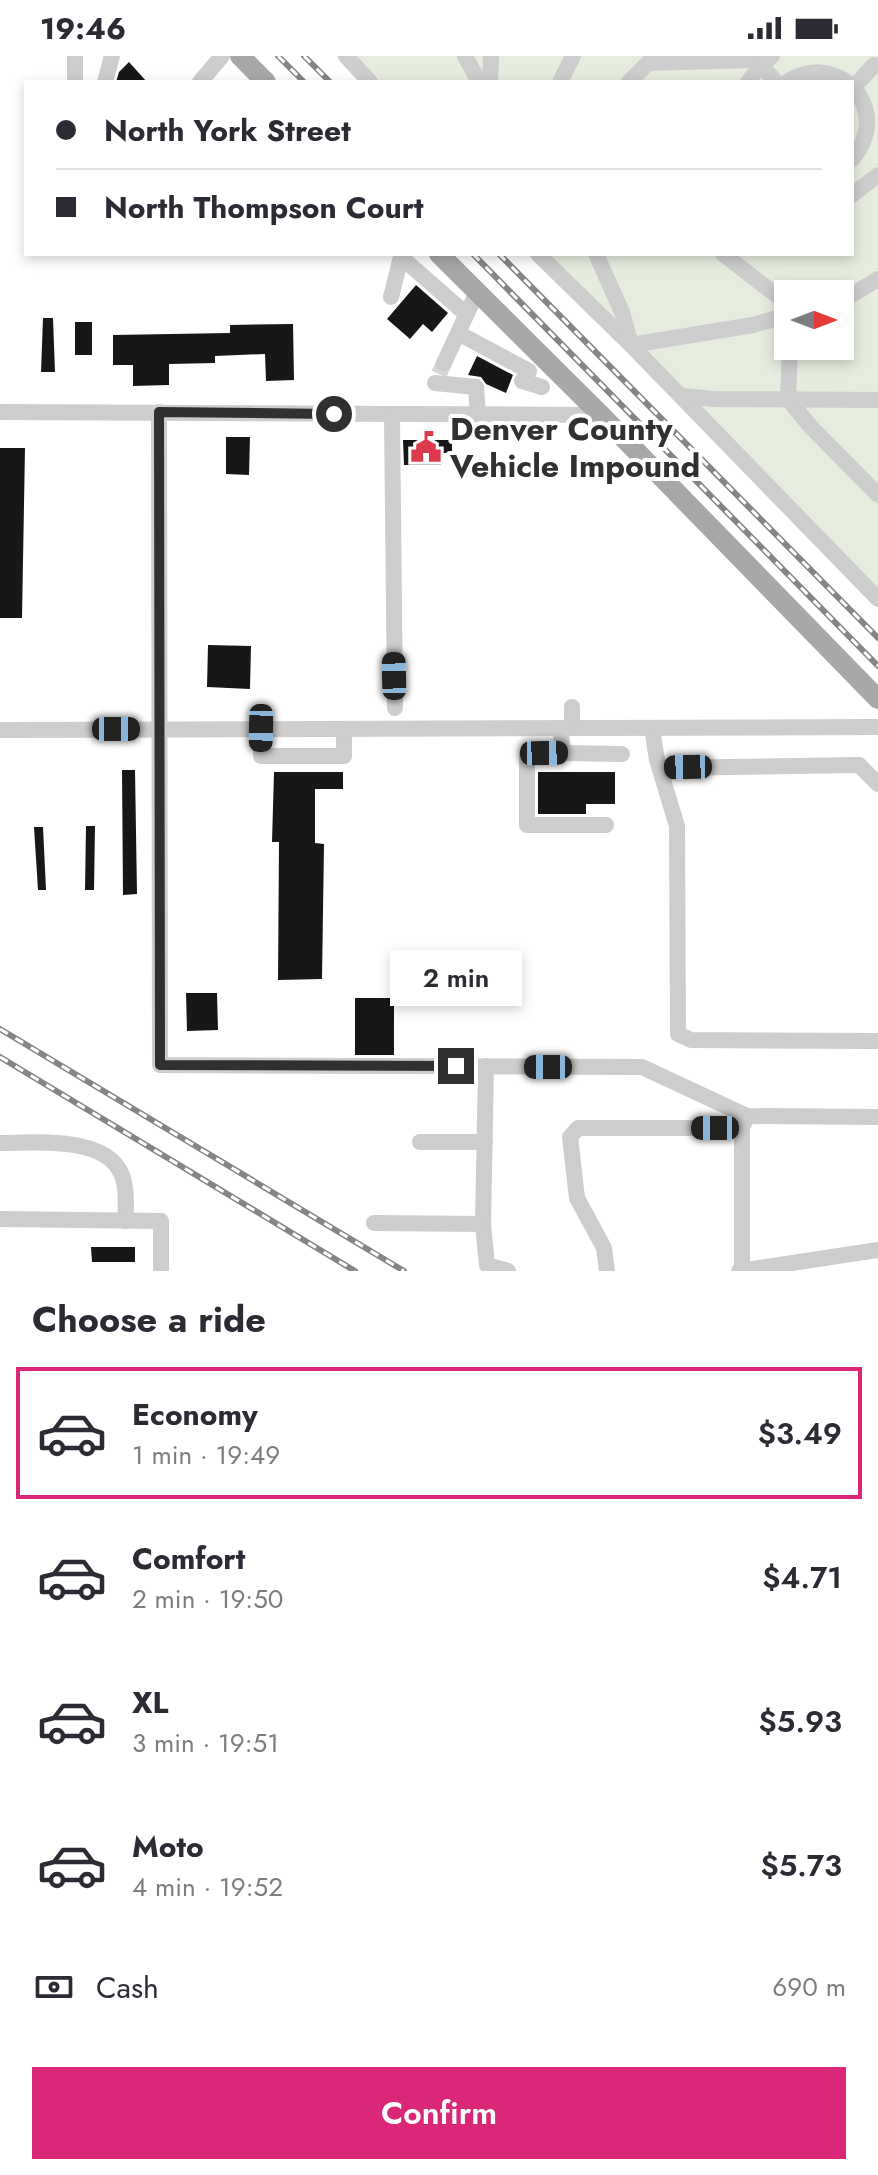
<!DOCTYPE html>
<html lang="en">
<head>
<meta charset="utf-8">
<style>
	:root { --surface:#fff; --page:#f2f2f3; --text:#2b2b33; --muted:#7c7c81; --line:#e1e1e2; --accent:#db2777 }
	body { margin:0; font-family:Jost,sans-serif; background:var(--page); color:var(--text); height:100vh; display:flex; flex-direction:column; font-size:30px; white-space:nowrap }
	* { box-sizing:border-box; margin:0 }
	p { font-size:26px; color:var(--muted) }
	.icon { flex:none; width:44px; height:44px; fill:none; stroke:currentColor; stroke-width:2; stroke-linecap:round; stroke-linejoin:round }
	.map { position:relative; height:1215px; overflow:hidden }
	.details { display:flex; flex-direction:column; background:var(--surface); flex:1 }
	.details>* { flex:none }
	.hud { position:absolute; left:24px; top:24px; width:830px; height:176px; border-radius:0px; box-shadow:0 4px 12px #0003; display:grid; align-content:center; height:176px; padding:0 32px; background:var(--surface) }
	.needle { width:52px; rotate:90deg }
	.fabs { position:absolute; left:774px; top:224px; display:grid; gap:16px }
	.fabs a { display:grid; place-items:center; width:80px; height:80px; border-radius:0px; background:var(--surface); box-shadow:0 4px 12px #0003; font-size:40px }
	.end { position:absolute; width:36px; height:36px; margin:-18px; border:10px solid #303030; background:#fff; box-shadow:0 0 0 4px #fff }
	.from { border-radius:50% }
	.bubble { position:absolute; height:56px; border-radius:0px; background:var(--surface); box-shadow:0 4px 12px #0003; font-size:26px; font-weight:600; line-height:56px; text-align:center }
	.car { position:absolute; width:24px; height:48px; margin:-24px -12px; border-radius:10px; box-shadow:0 0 6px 2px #0007; background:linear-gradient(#222 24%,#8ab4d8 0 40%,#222 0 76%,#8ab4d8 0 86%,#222 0) }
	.hud b { display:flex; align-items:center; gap:28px; height:76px; font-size:30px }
	.hud b+b { border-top:2px solid var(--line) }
	.hud i { width:20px; height:20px; background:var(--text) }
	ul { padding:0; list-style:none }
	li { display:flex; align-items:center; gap:24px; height:132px; margin:0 16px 12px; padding:0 16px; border:4px solid transparent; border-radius:0px }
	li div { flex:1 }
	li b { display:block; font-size:30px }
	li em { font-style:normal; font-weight:600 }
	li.selected { border-color:var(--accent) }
	li>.icon { width:72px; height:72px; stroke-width:1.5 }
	h2 { padding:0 32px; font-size:36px; line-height:96px }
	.pay { display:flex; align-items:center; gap:20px; height:88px; padding:0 32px; font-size:30px }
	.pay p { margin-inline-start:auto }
	.button { display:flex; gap:16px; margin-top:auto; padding:16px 32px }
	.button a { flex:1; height:92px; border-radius:0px; background:var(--accent); color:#fff; font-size:32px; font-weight:600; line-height:92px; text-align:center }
	.status { display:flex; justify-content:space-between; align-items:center; height:56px; padding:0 40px; background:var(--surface); direction:ltr }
	.status svg { height:22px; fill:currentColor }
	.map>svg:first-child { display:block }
</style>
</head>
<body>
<div class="status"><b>19:46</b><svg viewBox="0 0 49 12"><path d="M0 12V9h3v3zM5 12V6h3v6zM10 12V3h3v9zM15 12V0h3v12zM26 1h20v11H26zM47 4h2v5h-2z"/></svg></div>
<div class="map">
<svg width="878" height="1215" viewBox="0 0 878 1215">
	<rect width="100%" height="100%" fill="#fff"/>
	<path fill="#e6ecde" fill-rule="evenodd" d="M337,0h541v551l-348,-353h322v-172h-490zM788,238h52v52h-52z"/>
	<g fill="#171717">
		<polygon points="129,6 147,26 116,26 119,16"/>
		<polygon points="416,229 448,257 432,276 423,268 410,283 387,263"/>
		<polygon points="43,262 53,262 55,316 41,316"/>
		<rect x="75" y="266" width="17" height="33"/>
		<polygon points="293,268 294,324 266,325 265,298 215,300 215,307 169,308 169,329 133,330 133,309 113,309 113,279 230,277 230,269"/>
		<polygon points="477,300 513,319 506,337 486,328 481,321 468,319"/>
		<polygon points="226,381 250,381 249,419 226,418"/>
		<polygon points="403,384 452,384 452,397 442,397 441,409 404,409"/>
		<polygon points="0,392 25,392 22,562 0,562"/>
		<polygon points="208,589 251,590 250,633 207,631"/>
		<polygon points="122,714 135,714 137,838 123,839"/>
		<polygon points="274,716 343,716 343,733 315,733 315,787 324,788 322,923 278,924 279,786 272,786"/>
		<polygon points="538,716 615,716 615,748 586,748 586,758 538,758"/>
		<polygon points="86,770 95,770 94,834 85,834"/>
		<polygon points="34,771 43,771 46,834 38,834"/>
		<polygon points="186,937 217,937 218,974 187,975"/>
		<rect x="355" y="942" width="39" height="57"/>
		<polygon points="91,1191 135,1191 135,1206 92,1206"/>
	</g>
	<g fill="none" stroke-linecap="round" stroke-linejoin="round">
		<polyline stroke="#d6d6d6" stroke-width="16" stroke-dasharray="16 8" stroke-linecap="butt" points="439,318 444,307"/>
		<g stroke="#cdcdcd" stroke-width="16">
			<polyline points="75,0 75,26"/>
			<polyline points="346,0 370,26"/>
			<polyline points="465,0 479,26"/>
			<polyline points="649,7 753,4 761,9 776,26"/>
			<polyline points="105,26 112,0"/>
			<polyline points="200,26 222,0"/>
			<polyline points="490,26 491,0"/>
			<polyline points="560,26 573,0"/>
			<polyline points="629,26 655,0"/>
			<polyline points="748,26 761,9 772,0"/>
			<path d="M787,26c20,-13 40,-13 60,0"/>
			<path d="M852,30c20,22 20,50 0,73"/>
			<polyline points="852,33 874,9 878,10"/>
			<polyline points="852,139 878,119"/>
			<polyline points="538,198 631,289 878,543"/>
			<polyline points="596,198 622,256 631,289 753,269 788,259"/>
			<polyline points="723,198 788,248"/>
			<polyline points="391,241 401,201 466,258"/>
			<polyline points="840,246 878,223"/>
			<polyline points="458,277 529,315 522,325 542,331"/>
			<polyline points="790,290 788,343 810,370 878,439"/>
			<polyline points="444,307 477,236"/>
			<polyline points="435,327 476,331 478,359"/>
			<polyline points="681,340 714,343 878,344"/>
			<polyline points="0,356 601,359"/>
			<polyline points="159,356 160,1009 642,1011 747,1060 878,1061"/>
			<polyline points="392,358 395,652"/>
			<polyline points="572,651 572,672"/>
			<polyline points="261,672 261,700 344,700 344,673"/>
			<polyline points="561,672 562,697 622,698"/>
			<polyline points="652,672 657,704 677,770 678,978 691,984 878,985"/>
			<polyline points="0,674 878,671"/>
			<polyline points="562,697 527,698 527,769 606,769"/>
			<polyline points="660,712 859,709 878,728"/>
			<polyline points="486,1010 483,1168 487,1209 508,1215"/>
			<polyline points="420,1086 485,1086"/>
			<path d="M0,1087c36,0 114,-9 124,39 3,13 2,26 1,39"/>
			<polyline points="0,1163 161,1165 161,1215"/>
			<polyline points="374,1167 483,1168"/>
			<polyline points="607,1215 604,1192 577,1142 570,1081 578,1072 742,1072 747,1060"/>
			<polyline points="739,1215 878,1194"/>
			<polyline points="742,1215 742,1072"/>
		</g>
		<g stroke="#a8a8a8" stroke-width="20">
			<polyline points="240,0 266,26"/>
			<polyline points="439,198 601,359 878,643"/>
		</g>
		<defs>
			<g id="rail">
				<polyline points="278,0 304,26"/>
				<polyline points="304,0 330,26"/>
				<polyline points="473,198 878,610"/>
				<polyline points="499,198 878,582"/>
				<polyline points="0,973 404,1215"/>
				<polyline points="0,1001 355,1215"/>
			</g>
		</defs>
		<use href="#rail" stroke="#858585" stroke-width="6"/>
		<use href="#rail" stroke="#fff" stroke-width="3" stroke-dasharray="9" stroke-linecap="butt"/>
	</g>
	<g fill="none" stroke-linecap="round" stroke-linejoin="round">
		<polyline stroke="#303030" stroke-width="10" points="334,358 159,356 160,1009 456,1010"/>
	</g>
	<defs>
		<symbol id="civic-bare" viewBox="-9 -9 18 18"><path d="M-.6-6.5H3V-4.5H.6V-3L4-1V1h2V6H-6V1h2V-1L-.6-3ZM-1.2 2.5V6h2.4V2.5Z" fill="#dd3b4d" stroke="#fff" stroke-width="2.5" paint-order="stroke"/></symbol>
	</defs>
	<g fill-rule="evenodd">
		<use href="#civic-bare" x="404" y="369" width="44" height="44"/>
	</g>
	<g text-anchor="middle" stroke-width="8" stroke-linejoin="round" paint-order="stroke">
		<g font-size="32" font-weight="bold" fill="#303030" stroke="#fff" text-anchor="start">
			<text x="450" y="384">Denver County<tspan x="450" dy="37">Vehicle Impound</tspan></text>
		</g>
	</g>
</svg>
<div class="fabs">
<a><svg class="needle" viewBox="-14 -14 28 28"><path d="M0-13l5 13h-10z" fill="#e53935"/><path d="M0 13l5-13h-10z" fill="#7c7c81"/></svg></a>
</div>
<i class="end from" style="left:334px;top:358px"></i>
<i class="end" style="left:456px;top:1010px"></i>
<div class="bubble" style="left:390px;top:894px;width:132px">2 min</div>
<i class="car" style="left:394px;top:620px;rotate:359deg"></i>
<i class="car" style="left:261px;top:672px;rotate:181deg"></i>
<i class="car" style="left:116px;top:673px;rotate:90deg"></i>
<i class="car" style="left:544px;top:697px;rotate:89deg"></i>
<i class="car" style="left:688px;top:711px;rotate:269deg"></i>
<i class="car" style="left:548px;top:1011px;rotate:270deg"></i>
<i class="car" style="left:715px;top:1072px;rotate:270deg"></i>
<div class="hud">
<b><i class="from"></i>North York Street</b>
<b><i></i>North Thompson Court</b>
</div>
</div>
<section class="details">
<h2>Choose a ride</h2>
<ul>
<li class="selected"><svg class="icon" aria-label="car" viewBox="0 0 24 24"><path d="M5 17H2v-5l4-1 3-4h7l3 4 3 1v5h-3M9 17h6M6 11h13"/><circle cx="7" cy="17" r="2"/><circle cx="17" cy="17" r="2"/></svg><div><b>Economy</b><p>1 min · 19:49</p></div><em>$3.49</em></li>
<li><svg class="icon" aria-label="car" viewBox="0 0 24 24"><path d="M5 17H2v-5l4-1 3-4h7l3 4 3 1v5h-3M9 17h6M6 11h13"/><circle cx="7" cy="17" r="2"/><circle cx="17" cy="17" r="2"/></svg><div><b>Comfort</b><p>2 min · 19:50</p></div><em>$4.71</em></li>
<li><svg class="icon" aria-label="car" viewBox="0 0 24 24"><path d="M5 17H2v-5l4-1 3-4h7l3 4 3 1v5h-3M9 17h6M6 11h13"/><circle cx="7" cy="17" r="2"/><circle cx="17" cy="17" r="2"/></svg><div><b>XL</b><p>3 min · 19:51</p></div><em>$5.93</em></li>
<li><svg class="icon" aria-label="car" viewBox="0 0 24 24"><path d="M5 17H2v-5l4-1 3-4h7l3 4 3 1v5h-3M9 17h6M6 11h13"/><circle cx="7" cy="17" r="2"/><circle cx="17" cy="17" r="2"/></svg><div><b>Moto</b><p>4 min · 19:52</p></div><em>$5.73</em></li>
</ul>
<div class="pay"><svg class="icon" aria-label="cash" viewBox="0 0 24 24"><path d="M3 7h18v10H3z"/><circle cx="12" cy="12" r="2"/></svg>Cash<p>690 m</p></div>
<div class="button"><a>Confirm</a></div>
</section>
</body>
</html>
